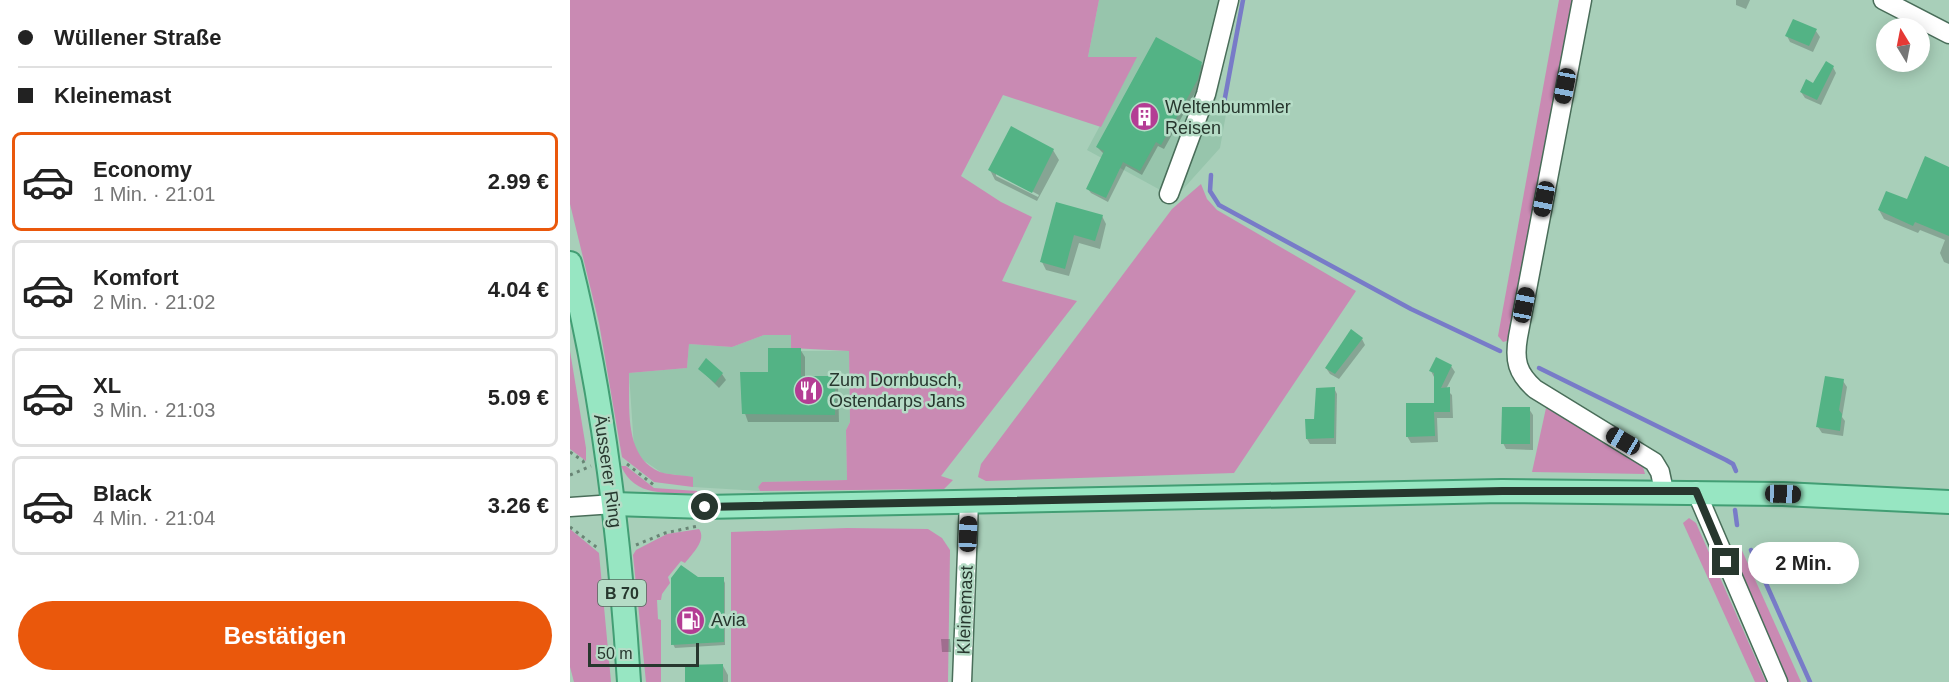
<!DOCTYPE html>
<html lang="de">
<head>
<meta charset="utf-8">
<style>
	:root { --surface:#fff; --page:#f2f2f2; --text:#222; --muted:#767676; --line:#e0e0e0; --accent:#ea580c }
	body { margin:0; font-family:Helvetica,sans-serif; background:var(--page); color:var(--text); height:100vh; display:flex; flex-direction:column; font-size:22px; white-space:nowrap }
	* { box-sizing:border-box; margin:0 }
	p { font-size:20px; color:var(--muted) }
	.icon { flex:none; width:33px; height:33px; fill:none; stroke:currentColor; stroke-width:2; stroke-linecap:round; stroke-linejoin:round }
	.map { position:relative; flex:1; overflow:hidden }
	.sheet { display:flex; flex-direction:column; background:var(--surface); width:570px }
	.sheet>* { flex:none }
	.guide { display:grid; align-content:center; height:132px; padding:0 18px; background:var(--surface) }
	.needle { width:39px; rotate:350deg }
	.tools { position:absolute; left:1306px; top:18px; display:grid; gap:12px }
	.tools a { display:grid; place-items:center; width:54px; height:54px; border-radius:50%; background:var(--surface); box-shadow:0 3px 15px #0003; font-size:30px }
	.scale { position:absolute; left:18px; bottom:15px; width:111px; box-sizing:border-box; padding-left:6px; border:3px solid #27372e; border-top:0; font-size:16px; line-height:21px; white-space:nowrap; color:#27372e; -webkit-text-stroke:4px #b5dcc6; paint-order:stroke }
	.end { position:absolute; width:27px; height:27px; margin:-14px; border:8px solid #27372e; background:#fff; box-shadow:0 0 0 3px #fff }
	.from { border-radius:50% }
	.bubble { position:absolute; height:42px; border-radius:21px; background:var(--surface); box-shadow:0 3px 15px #0003; font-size:20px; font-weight:600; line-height:42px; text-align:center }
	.car { position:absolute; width:18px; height:36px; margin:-18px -9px; border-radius:8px; box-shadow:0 0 4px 2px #0007; background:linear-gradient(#222 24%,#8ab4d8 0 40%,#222 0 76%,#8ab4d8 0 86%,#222 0) }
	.guide b { display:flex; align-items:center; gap:21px; height:57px; font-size:22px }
	.guide b+b { border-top:2px solid var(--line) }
	.guide i { width:15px; height:15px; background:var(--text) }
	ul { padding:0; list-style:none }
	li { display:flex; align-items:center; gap:18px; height:99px; margin:0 12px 9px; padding:0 6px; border:3px solid var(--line); border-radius:9px }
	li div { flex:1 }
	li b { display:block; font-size:22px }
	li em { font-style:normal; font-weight:600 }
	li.on { border-color:var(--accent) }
	li>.icon { width:54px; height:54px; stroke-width:1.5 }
	.primary-button { display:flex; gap:12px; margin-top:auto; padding:12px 18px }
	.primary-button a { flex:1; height:69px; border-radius:36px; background:var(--accent); color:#fff; font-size:24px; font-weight:600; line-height:69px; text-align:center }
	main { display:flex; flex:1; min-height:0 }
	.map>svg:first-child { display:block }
</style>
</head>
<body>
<main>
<section class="sheet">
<div class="guide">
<b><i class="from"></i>Wüllener Straße</b>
<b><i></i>Kleinemast</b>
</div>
<ul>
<li class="on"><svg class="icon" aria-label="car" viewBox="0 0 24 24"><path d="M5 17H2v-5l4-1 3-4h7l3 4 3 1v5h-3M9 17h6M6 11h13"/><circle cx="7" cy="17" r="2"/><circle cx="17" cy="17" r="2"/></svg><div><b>Economy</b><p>1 Min. · 21:01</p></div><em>2.99 €</em></li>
<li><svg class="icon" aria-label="car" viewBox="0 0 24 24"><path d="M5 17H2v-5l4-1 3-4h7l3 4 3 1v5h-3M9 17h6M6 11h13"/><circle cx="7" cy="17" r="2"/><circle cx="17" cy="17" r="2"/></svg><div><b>Komfort</b><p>2 Min. · 21:02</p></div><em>4.04 €</em></li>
<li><svg class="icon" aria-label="car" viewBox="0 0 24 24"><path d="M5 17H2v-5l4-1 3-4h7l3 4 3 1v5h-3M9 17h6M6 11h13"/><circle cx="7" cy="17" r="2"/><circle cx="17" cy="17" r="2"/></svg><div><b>XL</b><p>3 Min. · 21:03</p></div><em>5.09 €</em></li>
<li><svg class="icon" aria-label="car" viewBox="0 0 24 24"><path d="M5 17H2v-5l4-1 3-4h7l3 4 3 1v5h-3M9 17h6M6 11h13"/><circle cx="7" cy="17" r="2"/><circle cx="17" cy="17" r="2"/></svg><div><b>Black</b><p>4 Min. · 21:04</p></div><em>3.26 €</em></li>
</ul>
<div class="primary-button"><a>Bestätigen</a></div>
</section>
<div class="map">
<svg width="1379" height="682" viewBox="0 0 1379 682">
	<rect width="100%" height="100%" fill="#a8cfb9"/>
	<g fill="#97c5ac">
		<polygon points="529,0 666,0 645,107 656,114 650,148 605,198 517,150 566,58 518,57"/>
		<polygon points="194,335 221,335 221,348 231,351 279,351 280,422 276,430 277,480 192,482 188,487 190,491 123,487 122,477 92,473 73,460 64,448 59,373 117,368 119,344 162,347"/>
	</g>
	<g fill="#c98ab3">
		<path d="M0,0h529l-11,57h49l-36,70 -98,-32 -42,81 40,26 31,15 -30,64 75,20 -136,175 12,4 -9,9 -184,2 -2,-4 4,-5 85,-2 -1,-50 4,-8 -1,-71 -58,-3v-13h-27l-32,12 -43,-3 -2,24 -58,5c1,33 -6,84 31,99 9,3 22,3 33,5v10l-39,-5 -32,-25 -23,-134 -29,-119z"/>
		<polygon points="989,0 1005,0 940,340 933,342 928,336"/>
		<polygon points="631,184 637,199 647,210 786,291 664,473 416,481 408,477 411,464 602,209"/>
		<polygon points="0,351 16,448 16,461 0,449"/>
		<polygon points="976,408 1064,459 1073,467 1075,474 962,472"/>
		<path d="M51,466h5l28,22 43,3v3c-30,-2 -62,4 -76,-28z"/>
		<polygon points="1119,518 1126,523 1196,682 1185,682 1113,523"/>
		<polygon points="277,528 358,529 372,538 380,550 378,682 161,682 161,532"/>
		<polygon points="0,529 29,553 41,682 4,682 0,667"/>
		<path d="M129,529c8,11 -7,25 -14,34l-4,-2 -13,16 2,6 -8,11 -1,6h-4l1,19 3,1v62h-15l-13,-127 3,-5 31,-16z"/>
		<polygon points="1160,545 1170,546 1231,682 1219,682"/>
	</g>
	<g fill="#0003" fill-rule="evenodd">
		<polygon points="1166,0 1180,0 1176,9 1166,5"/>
		<polygon points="1246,31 1250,37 1243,52 1220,42 1217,36"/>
		<polygon points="631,64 634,68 630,84 594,149 588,146 572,175 556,166 538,202 521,193 518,189 534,154 527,147"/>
		<polygon points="1263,67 1266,73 1251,105 1235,98 1231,92 1244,85"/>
		<path d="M483,150l6,10 -22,41 -42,-21 -5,-10zM426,172l43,23 -1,2 -42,-21z"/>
		<polygon points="1338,201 1379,207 1379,264 1374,262 1370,253 1375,240 1350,230 1348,233 1314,219 1309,210"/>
		<polygon points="488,204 532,216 536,224 530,249 509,243 499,276 476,270 472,262"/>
		<polygon points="792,339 795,345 769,379 760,374 756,368"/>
		<polygon points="230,349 235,357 235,377 264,378 268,385 269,422 178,422 172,405 171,374 200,373"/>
		<polygon points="881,366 885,372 876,389 882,395 883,418 867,418 868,442 841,443 837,436 866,404 864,377 861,371"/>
		<polygon points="130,369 152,374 156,380 149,388"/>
		<polygon points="1273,381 1277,387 1272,417 1275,421 1273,436 1252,433 1248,427"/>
		<polygon points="764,388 767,394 766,444 740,444 737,439"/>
		<polygon points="959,409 963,415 963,450 936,449 933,443"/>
		<polygon points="128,579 153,579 155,583 155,645 105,648 103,644"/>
		<polygon points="371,639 380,639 381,652 372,652"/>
		<polygon points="153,666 158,675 158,682 116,682"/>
	</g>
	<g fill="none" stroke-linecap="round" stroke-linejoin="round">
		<g stroke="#787bc8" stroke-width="4.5">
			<polyline points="654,103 673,0"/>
			<polyline points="641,175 640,191 649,205 841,309 930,351"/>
			<polyline points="969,368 1156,460 1163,464 1166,471"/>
			<polyline points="1165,510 1167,525"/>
			<polyline points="1181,550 1240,682"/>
		</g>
	</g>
	<g fill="#53b385">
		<polygon points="1223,19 1247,29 1239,46 1215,36"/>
		<polygon points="586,37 632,62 628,79 591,145 586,142 570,171 553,162 536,198 516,189 534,151 526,147"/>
		<polygon points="1256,61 1264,66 1247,100 1230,92 1236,79 1243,83"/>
		<polygon points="441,126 484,149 462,193 418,170"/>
		<polygon points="1355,156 1379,167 1379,236 1345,222 1343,226 1308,210 1316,191 1337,199"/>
		<polygon points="486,202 533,215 525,241 504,235 495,269 470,262"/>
		<polygon points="781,329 793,338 765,374 755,368"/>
		<polygon points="198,348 231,348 231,376 265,376 265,415 172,414 170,372 198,372"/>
		<polygon points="866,357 882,365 871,388 880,387 880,412 864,412 865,436 836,437 836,403 864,403 864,373 859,371"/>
		<polygon points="136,358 153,373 145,383 128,369"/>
		<polygon points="1255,376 1274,379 1269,410 1272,414 1270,431 1246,427"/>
		<polygon points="765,387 764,438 736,439 735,419 744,419 746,388"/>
		<polygon points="932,407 960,407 960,444 931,444"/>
		<polygon points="111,565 128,577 154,577 154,642 101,645 101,578"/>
		<polygon points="153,664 153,682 115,682 115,665"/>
	</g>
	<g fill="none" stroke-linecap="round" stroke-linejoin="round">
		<defs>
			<g id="minor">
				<path d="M1012,0l-64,337c-4,23 -1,36 17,52l119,73 6,10 4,19"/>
				<polyline points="1313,0 1379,34"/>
				<polyline points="599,194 636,94 659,0"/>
				<polyline points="1126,491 1208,682"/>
				<polyline points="0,507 44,504"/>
				<polyline points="392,682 399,501"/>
			</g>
			<g id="major">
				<path d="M0,263c34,137 50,278 59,419"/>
				<polyline points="44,504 135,507 932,491 1213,494 1379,502"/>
			</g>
		</defs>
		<use href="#minor" stroke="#496d59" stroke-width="21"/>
		<use href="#major" stroke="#429e74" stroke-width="26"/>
		<g stroke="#698575" stroke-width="3" stroke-dasharray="3 4.5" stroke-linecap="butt">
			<polyline points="0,452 13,461 16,467"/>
			<polyline points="57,464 85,486"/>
			<polyline points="0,475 21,466"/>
			<polyline points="0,527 29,549"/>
			<polyline points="66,545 95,533 128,526"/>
		</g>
		<use href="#minor" stroke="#fff" stroke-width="18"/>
		<use href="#major" stroke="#97e6c2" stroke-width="22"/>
	</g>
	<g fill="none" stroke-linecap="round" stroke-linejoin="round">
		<polyline stroke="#27372e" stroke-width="8" points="135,507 932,491 1126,491 1156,562"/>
	</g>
	<defs>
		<symbol id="building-disc" viewBox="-11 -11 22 22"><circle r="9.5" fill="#b43d94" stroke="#b5dcc6"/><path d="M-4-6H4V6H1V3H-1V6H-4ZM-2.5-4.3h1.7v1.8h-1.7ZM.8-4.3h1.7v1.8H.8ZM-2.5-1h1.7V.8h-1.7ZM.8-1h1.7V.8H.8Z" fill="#fff"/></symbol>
		<symbol id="restaurant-disc" viewBox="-11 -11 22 22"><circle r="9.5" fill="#b43d94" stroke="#b5dcc6"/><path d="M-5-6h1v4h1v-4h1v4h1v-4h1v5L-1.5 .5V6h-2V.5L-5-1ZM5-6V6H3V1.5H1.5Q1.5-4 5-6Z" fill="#fff"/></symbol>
		<symbol id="fuel-disc" viewBox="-11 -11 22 22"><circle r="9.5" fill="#b43d94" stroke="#b5dcc6"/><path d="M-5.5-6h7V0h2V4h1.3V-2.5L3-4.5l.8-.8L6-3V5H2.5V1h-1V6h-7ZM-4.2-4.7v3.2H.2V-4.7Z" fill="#fff"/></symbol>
	</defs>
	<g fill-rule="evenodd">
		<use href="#building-disc" x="558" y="100" width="33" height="33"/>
		<use href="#restaurant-disc" x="222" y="374" width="33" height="33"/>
		<use href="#fuel-disc" x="104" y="604" width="33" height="33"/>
	</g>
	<g text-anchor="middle" stroke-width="5" stroke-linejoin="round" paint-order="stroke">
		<rect fill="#b5dcc6" stroke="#52685c" stroke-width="1.5" x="28" y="580" width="48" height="26" rx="4.5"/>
		<g font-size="16" font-weight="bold" fill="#27372e">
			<text x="52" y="599">B 70</text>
		</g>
		<g font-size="18" fill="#27372e" stroke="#b5dcc6" text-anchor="start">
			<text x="595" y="113">Weltenbummler<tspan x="595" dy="21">Reisen</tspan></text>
			<text x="259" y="386">Zum Dornbusch,<tspan x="259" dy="21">Ostendarps Jans</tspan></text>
			<text x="141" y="626">Avia</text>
		</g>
		<g font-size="18" fill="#27372e" stroke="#b5dcc6">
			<text transform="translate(38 471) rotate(82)" y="6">Äusserer Ring</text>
			<text transform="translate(395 610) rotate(-88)" y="6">Kleinemast</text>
		</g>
	</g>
</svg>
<div class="tools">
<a><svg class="needle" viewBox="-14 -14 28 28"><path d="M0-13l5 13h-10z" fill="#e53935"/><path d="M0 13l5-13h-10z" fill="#767676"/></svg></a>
</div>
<div class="scale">50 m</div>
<i class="end from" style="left:135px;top:507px"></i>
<i class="end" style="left:1156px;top:562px"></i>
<div class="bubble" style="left:1178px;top:542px;width:111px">2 Min.</div>
<i class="car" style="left:995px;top:86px;rotate:191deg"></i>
<i class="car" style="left:974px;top:199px;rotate:191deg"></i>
<i class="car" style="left:954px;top:305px;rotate:11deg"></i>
<i class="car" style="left:1053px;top:441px;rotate:300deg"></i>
<i class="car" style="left:1213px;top:494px;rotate:92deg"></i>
<i class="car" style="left:398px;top:534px;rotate:2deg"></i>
</div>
</main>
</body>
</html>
